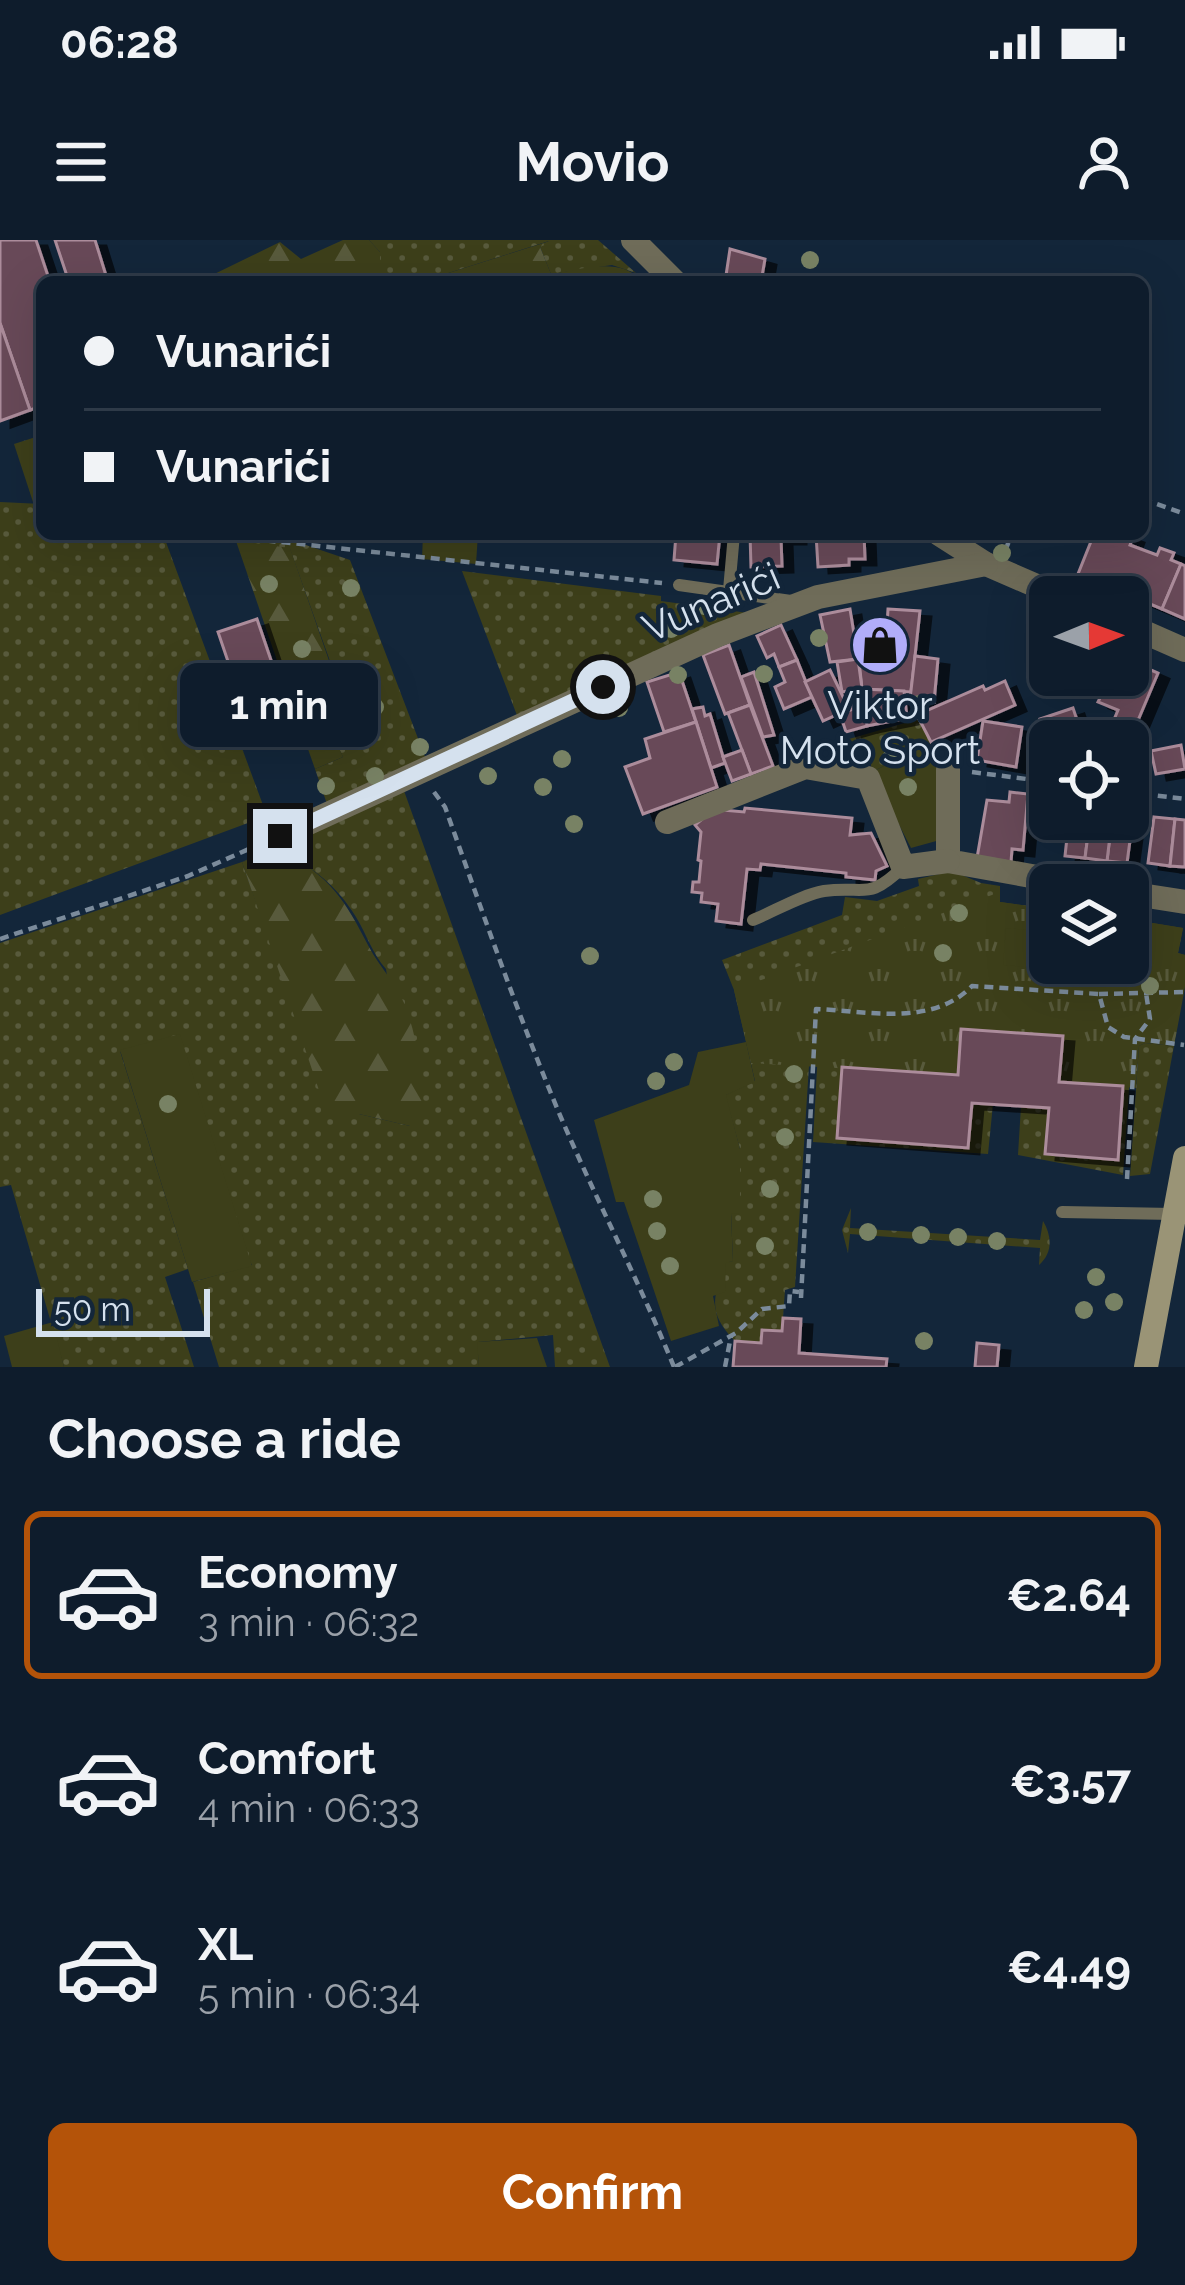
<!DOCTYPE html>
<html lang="en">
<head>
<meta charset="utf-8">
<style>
	:root { --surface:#0e1c2c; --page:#1c2938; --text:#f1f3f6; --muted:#9ba1a9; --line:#2e3a48; --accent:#b45309 }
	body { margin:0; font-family:Raleway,sans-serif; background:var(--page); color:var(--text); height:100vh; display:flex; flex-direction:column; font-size:45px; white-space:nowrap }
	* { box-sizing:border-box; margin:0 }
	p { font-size:39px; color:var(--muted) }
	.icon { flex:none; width:66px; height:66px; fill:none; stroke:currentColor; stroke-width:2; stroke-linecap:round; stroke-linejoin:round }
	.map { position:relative; height:1127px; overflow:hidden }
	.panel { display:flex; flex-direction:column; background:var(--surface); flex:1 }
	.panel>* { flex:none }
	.top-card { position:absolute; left:36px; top:36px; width:1113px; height:264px; border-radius:18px; box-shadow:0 12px 48px #0002,0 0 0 3px var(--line); display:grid; align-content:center; height:264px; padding:0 48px; background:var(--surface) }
	.needle { width:78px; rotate:89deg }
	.controls { position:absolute; left:1029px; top:336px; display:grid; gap:24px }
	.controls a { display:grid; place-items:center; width:120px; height:120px; border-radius:18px; background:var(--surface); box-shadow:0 12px 48px #0002,0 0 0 3px var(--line); font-size:60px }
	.scale { position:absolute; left:36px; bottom:30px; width:174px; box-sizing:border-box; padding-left:12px; border:6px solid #d5e1ee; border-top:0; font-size:33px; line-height:42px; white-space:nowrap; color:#d5e1ee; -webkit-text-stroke:9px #13263a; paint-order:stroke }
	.end { position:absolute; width:54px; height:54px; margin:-27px; border:15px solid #d5e1ee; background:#111; box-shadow:0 0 0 6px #111 }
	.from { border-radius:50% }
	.bubble { position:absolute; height:84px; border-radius:18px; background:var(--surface); box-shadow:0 12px 48px #0002,0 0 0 3px var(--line); font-size:39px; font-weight:700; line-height:84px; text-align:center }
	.top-card b { display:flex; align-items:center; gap:42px; height:114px; font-size:45px }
	.top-card b+b { border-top:3px solid var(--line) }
	.top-card i { width:30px; height:30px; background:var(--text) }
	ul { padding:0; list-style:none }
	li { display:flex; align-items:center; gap:36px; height:168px; margin:0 24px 18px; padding:0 24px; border:6px solid transparent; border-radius:18px }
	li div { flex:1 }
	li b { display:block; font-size:45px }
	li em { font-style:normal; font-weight:700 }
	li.current { border-color:var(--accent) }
	li>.icon { width:108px; height:108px; stroke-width:1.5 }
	h2 { padding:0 48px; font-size:54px; line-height:144px }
	.button { display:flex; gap:24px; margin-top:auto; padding:24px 48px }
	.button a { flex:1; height:138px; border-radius:18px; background:var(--accent); color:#fff; font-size:48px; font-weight:700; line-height:138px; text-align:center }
	.status { display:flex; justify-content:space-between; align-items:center; height:84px; padding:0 60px; background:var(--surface); direction:ltr }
	.status svg { height:33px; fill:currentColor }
	header { display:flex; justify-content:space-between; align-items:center; height:156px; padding:0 48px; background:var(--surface); font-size:54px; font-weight:700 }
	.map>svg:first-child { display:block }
</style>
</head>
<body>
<div class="status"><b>06:28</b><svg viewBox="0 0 49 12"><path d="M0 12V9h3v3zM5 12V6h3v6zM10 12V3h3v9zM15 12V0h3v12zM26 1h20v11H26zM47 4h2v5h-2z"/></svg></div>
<header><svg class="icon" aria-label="menu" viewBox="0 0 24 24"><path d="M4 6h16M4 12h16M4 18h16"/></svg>Movio<svg class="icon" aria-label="person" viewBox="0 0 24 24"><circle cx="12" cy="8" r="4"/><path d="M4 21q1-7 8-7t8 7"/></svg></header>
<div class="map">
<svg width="1185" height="1127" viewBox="0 0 1185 1127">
	<defs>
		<pattern id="grass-dots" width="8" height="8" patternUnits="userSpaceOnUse" patternTransform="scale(3)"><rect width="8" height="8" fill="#3d3f1a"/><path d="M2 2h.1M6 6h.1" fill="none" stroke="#585a3c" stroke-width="1.8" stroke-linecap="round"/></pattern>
		<pattern id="forest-firs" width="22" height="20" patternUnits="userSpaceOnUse" patternTransform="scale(3)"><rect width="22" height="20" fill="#3d3f1a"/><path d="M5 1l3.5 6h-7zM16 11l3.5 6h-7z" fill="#585a3c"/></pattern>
		<pattern id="park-tufts" width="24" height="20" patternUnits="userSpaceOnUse" patternTransform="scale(3)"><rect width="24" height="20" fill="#3d3f1a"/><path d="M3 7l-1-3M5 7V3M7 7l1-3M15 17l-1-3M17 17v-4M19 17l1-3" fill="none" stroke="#585a3c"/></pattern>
		<filter id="shadow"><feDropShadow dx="11" dy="6" stdDeviation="0" flood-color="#0009"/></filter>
	</defs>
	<rect width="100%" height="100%" fill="#13263a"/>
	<g fill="url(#grass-dots)" fill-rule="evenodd">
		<polygon points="369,0 598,0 636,33 612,25 551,34 540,7 549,1 420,42 380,42 380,12"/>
		<polygon points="0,262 42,264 42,294 163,294 267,576 0,675"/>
		<polygon points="234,294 286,294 288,299 350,320 427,522 328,567 315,529 343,517 332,494 351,480 290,309 236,301"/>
		<polygon points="462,331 661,356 661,361 748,373 518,478"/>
		<polygon points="919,479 931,502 872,532 868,504 835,505 835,520 831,517 828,505"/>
		<path d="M403,548l207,579h-55l-2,-32 -75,7 1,25h-260l-26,-85 59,-17 -132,-214 68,218 -23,8 29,90h-130l-53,-182 -11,2v-244l242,-81zM282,611c32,17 55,35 74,66 11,18 16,36 30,52l24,157 -51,-12 -82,-152 -35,-100z"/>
		<path d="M952,631l29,12 19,3v16l50,7v54h78v-44l55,9 -5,25 7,2 -373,63 -17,269 -10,3 -3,41 -20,-1 -1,13 -26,-2c-28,-28 -22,-44 -9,-79l7,-1 -2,-48h8l1,-64 -15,-54 30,-14 -21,-91 -12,-30 120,-45 3,-18 32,4 42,-15 -1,-7z"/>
		<polygon points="820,773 934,778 1132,806 1123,935 1018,915 1021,866 1049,868 1046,914 1117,919 1123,847 1059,842 1062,796 962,789 958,835 842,827 837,898 968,908 972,863 993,864 988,914 813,902"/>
		<polygon points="1145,803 1174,806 1150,934 1130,936 1139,806"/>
		<path d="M851,968l-1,20 190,12 3,-19c9,15 10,32 -4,44l1,-17 -190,-14 -2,19 -6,-23z"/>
	</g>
	<g fill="url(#forest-firs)">
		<polygon points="343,0 369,0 380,12 380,42 198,42 280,2 301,19"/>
		<path d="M553,0h3l-16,7 11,27c30,-4 69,-19 92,8h-223z"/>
		<polygon points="42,195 42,264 33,262 14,204"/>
		<polygon points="236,301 290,308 334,435 284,441"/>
		<path d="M282,611c48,25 63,49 87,96 10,19 26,35 35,56 15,37 17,73 19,112l-13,11 -51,-12h-32l-85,-252z"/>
	</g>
	<polygon fill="url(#park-tufts)" points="1000,652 1000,662 1050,669 1050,723 1128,723 1128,679 1183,688 1178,713 1185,715 1185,747 1174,806 1145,803 1139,806 1136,848 1059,842 1062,796 962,789 958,835 751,823 734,750"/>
	<g fill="#3d3f1a">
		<polygon points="423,294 478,294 476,324 422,319"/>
		<polygon points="334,435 352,481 333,494 343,517 315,529 284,441"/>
		<polygon points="931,502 938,525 940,600 911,608 872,532"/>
		<polygon points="1006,688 1050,692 1050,723 1073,723 1072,731 1003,725"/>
		<polygon points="180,794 252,1026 192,1042 120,810"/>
		<polygon points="746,802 755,842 726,855 740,909 740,973 731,974 733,1021 726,1023 725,1052 713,1056 719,1086 671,1101 624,962 616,962 594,880 689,845 698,812"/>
		<polygon points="53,1082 64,1127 12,1127 4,1096"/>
		<polygon points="537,1098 547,1127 479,1127 477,1102"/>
	</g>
	<g fill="#674a58" stroke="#ac8c9b" stroke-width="3" filter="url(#shadow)">
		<polygon points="0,0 36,0 50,42 42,42 42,166 30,170 0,83"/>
		<polygon points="55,0 95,0 108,42 69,42"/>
		<polygon points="730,9 765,19 761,42 725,42"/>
		<polygon points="0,83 30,170 0,181"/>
		<polygon points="676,294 720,294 717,324 674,320"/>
		<polygon points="750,294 795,294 795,298 781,298 782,326 751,327"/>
		<polygon points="816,294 864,294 865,319 849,319 849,325 818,327"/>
		<polygon points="1094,294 1103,298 1105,294 1116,298 1125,294 1133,297 1130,305 1157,315 1160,308 1174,313 1171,320 1181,324 1162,369 1078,334"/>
		<polygon points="1181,324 1185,326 1185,379 1162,369"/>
		<polygon points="850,369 858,419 830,422 820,375"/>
		<polygon points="888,369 920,371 911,452 862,449 857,402 886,401"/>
		<polygon points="257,379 291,479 252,492 218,392"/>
		<polygon points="781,385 797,420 779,427 774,414 767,418 757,396"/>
		<polygon points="729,405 750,465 725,474 703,415"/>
		<polygon points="915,416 938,419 934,462 910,459"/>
		<polygon points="858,419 864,463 850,465 848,451 842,452 837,422"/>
		<polygon points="797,420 812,457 784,469 775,447 785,442 779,427"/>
		<polygon points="1128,420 1158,433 1128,504 1128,501 1105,501 1118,470 1098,462 1101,456 1081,447 1085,438 1079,435 1128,435"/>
		<polygon points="830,430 849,469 823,481 805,442"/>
		<polygon points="679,432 696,482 664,492 647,442"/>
		<polygon points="754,432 774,495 763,497 741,437"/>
		<polygon points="1005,441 1015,465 931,502 917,475 983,446 985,450"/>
		<polygon points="862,449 904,451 907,478 867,486"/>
		<polygon points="864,463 867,486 846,492 840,474 853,469 852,464"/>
		<polygon points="750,465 773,526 751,534 728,473"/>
		<polygon points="703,467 705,476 710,474 725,523 711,528 692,469"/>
		<polygon points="1073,468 1084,501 1050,501 1050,510 1040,479"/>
		<polygon points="983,481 1022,487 1016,527 977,520"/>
		<polygon points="696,482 717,547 643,574 625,527 650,518 645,499"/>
		<polygon points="1181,505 1185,529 1156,534 1151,511"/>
		<polygon points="742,510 751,534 732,541 723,517"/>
		<polygon points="1050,515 1050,540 1030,537 1031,528 1039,529 1036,519"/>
		<polygon points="1010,552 1028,554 1023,610 1012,609 1011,622 977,618 987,560 1009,562"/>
		<polygon points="719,565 723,570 744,572 745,568 852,578 850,595 871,593 887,626 876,631 875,640 846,637 846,633 761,624 760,630 747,629 741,684 716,681 718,664 701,662 702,653 692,652 693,642 699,642 701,621 698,620 701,592 695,585"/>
		<polygon points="1154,577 1175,579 1170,626 1148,623"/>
		<polygon points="1133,578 1127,623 1107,621 1112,579"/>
		<polygon points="1069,579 1090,579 1085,618 1065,616"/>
		<polygon points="1090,579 1112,579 1107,621 1085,618"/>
		<polygon points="1175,579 1185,580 1185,627 1170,626"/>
		<polygon points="961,789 1063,796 1059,842 1123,846 1118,920 1045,914 1049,868 972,863 968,908 837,898 842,827 958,835"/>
		<polygon points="783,1078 801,1079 799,1113 887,1119 886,1127 733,1127 735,1101 761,1103 762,1090 782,1091"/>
		<polygon points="977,1103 999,1105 997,1127 975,1127"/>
	</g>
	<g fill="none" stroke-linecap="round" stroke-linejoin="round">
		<g stroke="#7b8b9b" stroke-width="4.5" stroke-dasharray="9 6" stroke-linecap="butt">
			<polyline points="1143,259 1185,274"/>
			<polyline points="207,294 662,343"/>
			<polyline points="1005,311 1012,294"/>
			<polyline points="972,532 1050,542"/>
			<path d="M434,552l11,15c34,95 67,191 105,284 38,94 86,182 124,276"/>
			<polyline points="1128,552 1185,559"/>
			<polyline points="0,699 188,636 258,605"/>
			<polyline points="1099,754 1185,752"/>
			<polyline points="1127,939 1135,799 1150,779 1146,753"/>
			<path d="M801,1058l15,-289c52,2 116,18 156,-23l127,8 9,33 16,10 60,8"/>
			<polyline points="675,1127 736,1093 762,1069 789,1066 790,1051 799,1052"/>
			<polyline points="725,1127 731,1096"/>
		</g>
		<g stroke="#6f6c59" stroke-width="12">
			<polyline points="679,345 791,361"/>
			<polyline points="729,350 734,294"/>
			<path d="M753,680c22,-9 48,-25 71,-29 42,-6 43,11 79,-24"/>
			<polyline points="1062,972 1173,974"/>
		</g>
		<g stroke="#6f6c59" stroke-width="24">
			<polyline points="633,0 675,42"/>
			<polyline points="939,294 986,324 1062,357"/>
			<polyline points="1128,385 1185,410"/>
			<polyline points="948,529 948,621 1081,645"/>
			<polyline points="667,582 805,527 868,538 903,627 948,621"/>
			<polyline points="280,596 718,395 818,357 986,324"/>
			<polyline points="1128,653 1185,662"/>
		</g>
		<polyline stroke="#9a9476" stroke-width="24" points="1146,1127 1185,918"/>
	</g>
	<g fill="#788264">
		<circle cx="810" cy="20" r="9"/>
		<circle cx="1002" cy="313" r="9"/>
		<circle cx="269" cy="344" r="9"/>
		<circle cx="351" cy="348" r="9"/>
		<circle cx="704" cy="366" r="9"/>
		<circle cx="671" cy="389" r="9"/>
		<circle cx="819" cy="398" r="9"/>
		<circle cx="302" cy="409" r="9"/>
		<circle cx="614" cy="429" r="9"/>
		<circle cx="764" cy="434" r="9"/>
		<circle cx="678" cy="435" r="9"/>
		<circle cx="919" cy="464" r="9"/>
		<circle cx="375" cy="467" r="9"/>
		<circle cx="619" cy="468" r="9"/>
		<circle cx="345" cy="487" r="9"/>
		<circle cx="420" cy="507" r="9"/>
		<circle cx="891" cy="518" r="9"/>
		<circle cx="562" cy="519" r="9"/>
		<circle cx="375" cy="536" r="9"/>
		<circle cx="488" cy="536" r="9"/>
		<circle cx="326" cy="546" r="9"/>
		<circle cx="543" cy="547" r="9"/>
		<circle cx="908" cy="547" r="9"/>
		<circle cx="574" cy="584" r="9"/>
		<circle cx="959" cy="673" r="9"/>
		<circle cx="943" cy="713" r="9"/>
		<circle cx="590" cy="716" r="9"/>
		<circle cx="1150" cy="746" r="9"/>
		<circle cx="674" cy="822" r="9"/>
		<circle cx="794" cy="834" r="9"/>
		<circle cx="656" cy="841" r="9"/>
		<circle cx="168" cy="864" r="9"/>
		<circle cx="785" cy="897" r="9"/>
		<circle cx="770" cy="949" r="9"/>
		<circle cx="653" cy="959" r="9"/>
		<circle cx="657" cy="991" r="9"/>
		<circle cx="868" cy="992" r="9"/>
		<circle cx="921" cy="995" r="9"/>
		<circle cx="958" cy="997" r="9"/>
		<circle cx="997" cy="1001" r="9"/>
		<circle cx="765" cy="1006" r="9"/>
		<circle cx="670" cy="1026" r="9"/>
		<circle cx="1096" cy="1037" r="9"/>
		<circle cx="1114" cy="1062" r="9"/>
		<circle cx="1084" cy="1070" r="9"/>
		<circle cx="924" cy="1101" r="9"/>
	</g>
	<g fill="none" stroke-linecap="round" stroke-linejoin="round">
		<polyline stroke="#d5e1ee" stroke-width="15" points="280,596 603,447"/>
	</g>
	<defs>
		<symbol id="shop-disc" viewBox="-11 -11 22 22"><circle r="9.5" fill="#b1adfa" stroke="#13263a"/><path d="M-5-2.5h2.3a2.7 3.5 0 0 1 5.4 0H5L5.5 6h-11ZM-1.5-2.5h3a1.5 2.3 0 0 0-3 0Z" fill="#111"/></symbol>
	</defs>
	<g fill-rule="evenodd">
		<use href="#shop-disc" x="847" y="372" width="66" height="66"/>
	</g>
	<g text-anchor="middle" stroke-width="9" stroke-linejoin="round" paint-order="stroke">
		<g font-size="39" fill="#d5e1ee" stroke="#13263a">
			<text transform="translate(711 362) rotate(-23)" y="14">Vunarići</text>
		</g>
		<g font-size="39" fill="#d5e1ee" stroke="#13263a">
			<text x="880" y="479">Viktor<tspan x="880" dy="45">Moto Sport</tspan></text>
		</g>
	</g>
</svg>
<div class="controls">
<a><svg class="needle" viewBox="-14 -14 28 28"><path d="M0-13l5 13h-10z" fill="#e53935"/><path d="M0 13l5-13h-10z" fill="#9ba1a9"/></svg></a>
<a><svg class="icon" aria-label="locate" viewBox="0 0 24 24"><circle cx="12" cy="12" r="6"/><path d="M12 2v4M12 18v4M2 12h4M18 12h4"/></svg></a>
<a><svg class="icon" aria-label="layers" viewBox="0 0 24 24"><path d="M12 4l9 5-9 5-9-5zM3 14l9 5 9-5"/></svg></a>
</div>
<div class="scale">50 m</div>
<i class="end from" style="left:603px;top:447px"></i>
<i class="end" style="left:280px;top:596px"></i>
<div class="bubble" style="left:180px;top:423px;width:198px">1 min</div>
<div class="top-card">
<b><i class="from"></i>Vunarići</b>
<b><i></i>Vunarići</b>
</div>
</div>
<section class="panel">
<h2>Choose a ride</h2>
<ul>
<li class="current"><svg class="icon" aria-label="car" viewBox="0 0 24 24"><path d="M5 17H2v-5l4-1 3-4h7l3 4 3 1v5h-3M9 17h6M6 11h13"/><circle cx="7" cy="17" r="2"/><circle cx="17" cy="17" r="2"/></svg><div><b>Economy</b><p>3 min · 06:32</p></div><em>€2.64</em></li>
<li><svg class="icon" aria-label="car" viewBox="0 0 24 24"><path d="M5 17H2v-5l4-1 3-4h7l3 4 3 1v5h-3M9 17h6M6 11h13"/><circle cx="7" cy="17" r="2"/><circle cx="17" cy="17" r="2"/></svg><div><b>Comfort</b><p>4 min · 06:33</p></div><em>€3.57</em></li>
<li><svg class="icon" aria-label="car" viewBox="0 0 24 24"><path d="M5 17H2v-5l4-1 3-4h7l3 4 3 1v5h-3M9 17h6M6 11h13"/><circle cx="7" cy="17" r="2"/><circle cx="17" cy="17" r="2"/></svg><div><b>XL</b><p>5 min · 06:34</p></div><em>€4.49</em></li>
</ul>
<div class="button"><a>Confirm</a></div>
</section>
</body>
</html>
